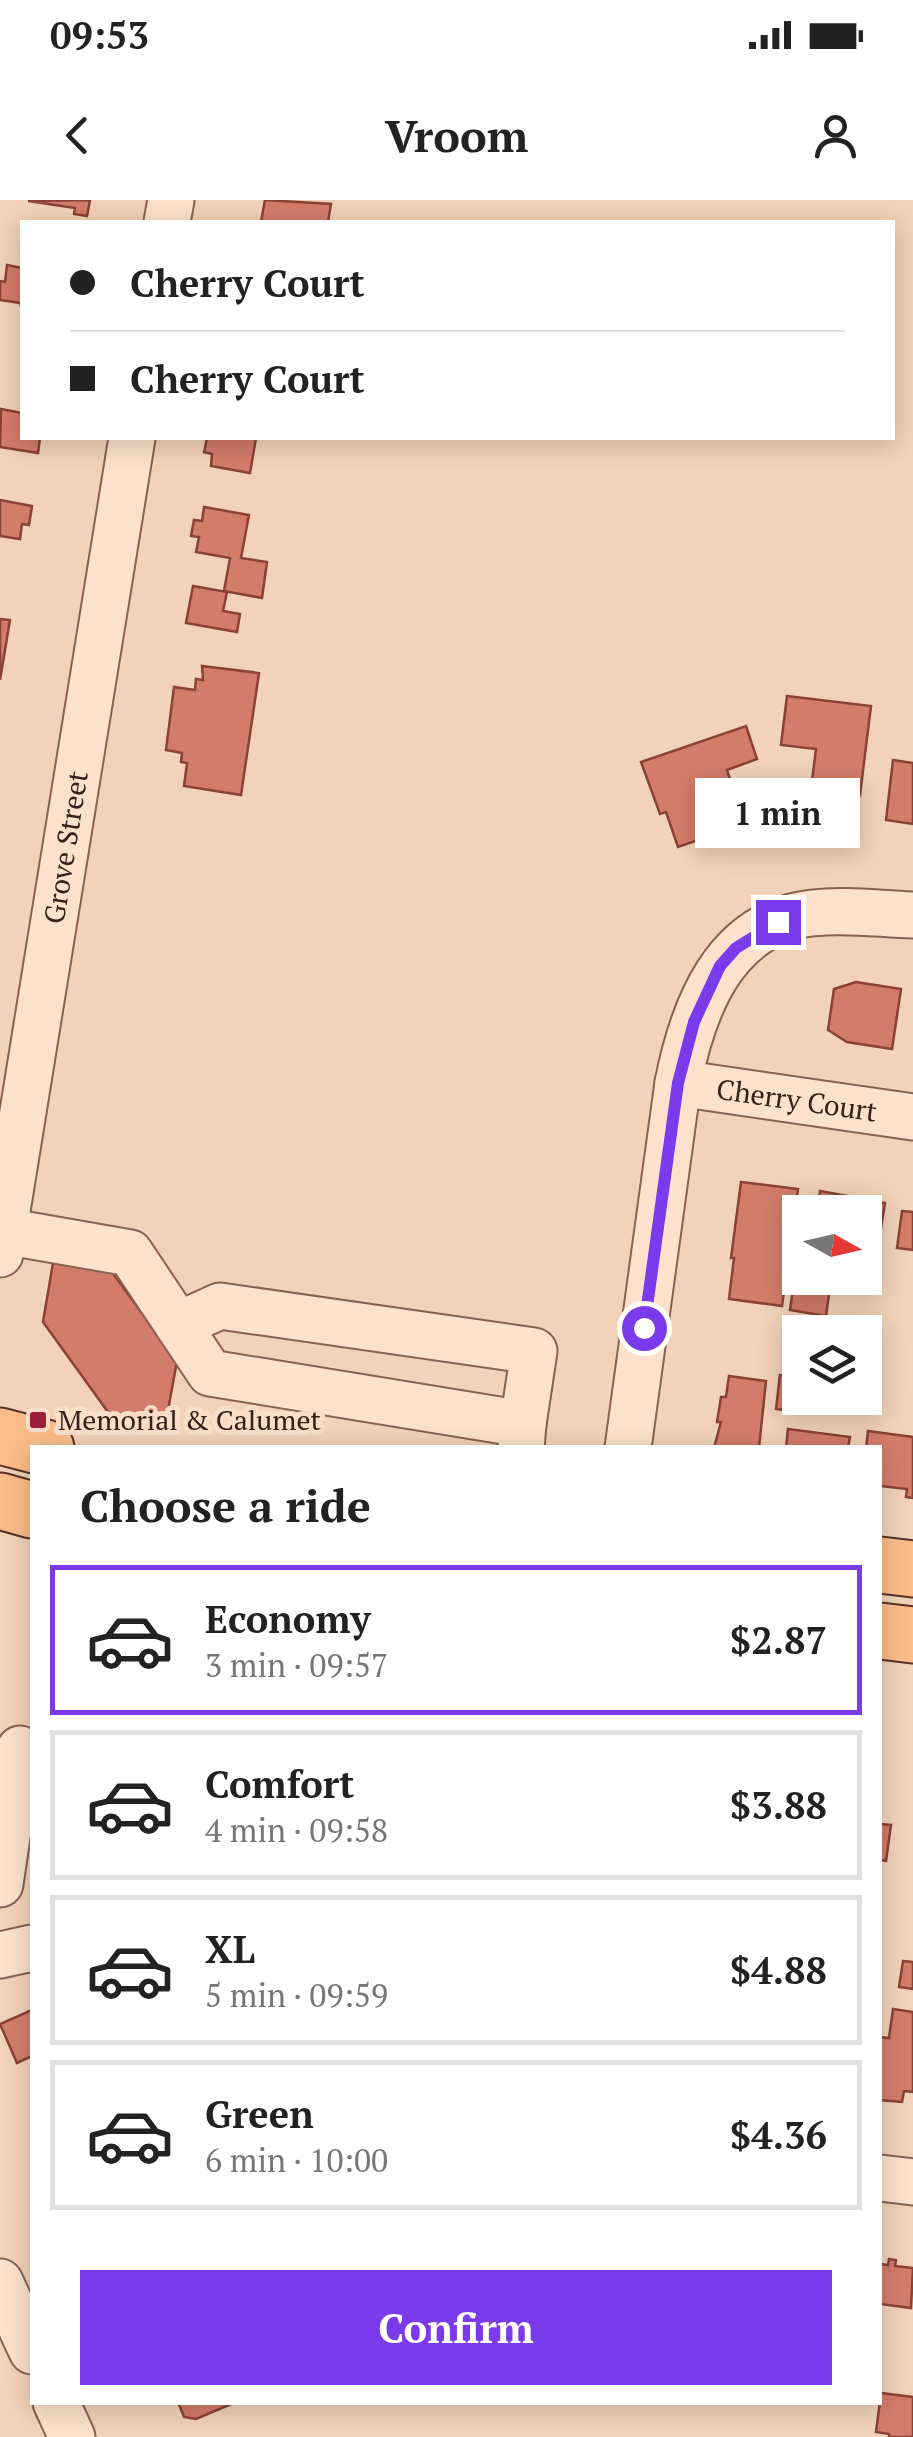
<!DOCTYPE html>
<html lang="en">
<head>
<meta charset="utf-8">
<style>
	:root { --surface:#fff; --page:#f2f2f2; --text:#222; --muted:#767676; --line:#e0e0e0; --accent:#7c3aed }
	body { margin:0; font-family:"PT Serif",serif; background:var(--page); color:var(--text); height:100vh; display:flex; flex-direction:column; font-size:38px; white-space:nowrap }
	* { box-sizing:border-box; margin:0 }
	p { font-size:32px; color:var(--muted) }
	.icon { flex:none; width:55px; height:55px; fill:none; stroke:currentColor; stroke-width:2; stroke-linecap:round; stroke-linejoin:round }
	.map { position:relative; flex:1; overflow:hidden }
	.details { position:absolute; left:30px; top:1245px; width:852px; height:960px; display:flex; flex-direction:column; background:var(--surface); border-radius:0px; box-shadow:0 5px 25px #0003 }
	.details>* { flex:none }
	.hud { position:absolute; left:20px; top:20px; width:875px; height:220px; border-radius:0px; box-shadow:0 5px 25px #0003; display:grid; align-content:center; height:220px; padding:0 50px; background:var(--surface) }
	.needle { width:65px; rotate:98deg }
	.fabs { position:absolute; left:782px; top:995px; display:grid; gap:20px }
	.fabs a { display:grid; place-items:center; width:100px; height:100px; border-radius:0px; background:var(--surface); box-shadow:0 5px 25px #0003; font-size:50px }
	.end { position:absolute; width:45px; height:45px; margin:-22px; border:12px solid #7c3aed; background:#fff; box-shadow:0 0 0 5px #fff }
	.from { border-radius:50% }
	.bubble { position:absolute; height:70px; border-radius:0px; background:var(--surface); box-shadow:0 5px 25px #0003; font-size:32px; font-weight:700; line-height:70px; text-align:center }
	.hud b { display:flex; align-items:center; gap:35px; height:95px; font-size:38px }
	.hud b+b { border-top:2px solid var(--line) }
	.hud i { width:25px; height:25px; background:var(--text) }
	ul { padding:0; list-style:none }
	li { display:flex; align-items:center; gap:30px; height:150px; margin:0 20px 15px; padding:0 30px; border:5px solid var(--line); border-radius:0px }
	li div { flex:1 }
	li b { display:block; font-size:38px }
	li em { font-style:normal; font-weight:700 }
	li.on { border-color:var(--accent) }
	li>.icon { width:90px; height:90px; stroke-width:1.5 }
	h2 { padding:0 50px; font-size:45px; line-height:120px }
	.action { display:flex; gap:20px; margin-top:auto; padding:20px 50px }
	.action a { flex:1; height:115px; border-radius:0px; background:var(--accent); color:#fff; font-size:40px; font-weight:700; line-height:115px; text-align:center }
	.status { display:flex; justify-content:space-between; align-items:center; height:70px; padding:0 50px; background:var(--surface); direction:ltr }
	.status svg { height:28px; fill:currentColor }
	header { display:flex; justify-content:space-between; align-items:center; height:130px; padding:0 50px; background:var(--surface); font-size:45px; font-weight:700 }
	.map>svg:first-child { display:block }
</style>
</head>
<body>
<div class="status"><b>09:53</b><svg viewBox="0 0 49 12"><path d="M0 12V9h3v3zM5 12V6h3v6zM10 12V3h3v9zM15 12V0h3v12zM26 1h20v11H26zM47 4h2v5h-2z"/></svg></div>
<header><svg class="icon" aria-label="back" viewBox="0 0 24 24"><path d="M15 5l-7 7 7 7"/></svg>Vroom<svg class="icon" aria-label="person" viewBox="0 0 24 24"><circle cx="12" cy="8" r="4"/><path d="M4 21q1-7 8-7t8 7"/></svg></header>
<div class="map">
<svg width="913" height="2237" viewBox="0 0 913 2237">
	<rect width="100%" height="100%" fill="#f2d2b8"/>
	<g fill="#d47c6a" stroke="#8a4236" stroke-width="2.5">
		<polygon points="90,0 87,16 74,14 75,8 28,1"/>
		<polygon points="265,0 331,4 328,22 261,22"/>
		<polygon points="7,65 22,68 22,108 20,103 0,100 0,81 5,82"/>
		<polygon points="1,209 22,213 22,238 40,238 38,253 0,247"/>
		<polygon points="207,238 256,238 250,273 211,266 212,254 204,252"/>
		<polygon points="0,300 32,306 29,325 22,324 20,339 0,336"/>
		<polygon points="204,307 249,315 241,358 267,362 262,398 224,391 230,358 196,352 199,337 191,336 194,320 202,321"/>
		<polygon points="193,386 227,392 223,411 240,414 237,432 186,423"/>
		<polygon points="0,419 10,420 0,480"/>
		<polygon points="202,466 259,473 241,595 184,586 187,563 181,562 182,553 166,550 174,487 195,490 196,479 203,480"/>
		<polygon points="787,496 871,506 860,595 811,589 816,549 781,545"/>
		<polygon points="746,526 757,559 727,570 733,589 707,598 719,633 678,647 666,612 660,614 641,562"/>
		<polygon points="893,560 913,563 913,624 886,620"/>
		<polygon points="856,782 901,789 892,849 847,842 828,830 834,789"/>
		<polygon points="741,982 798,989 782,1106 729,1099 734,1058 731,1058"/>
		<polygon points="820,991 885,1003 878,1048 865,1046 865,1012 817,1012"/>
		<polygon points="902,1011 913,1012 913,1050 897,1048"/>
		<polygon points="53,1063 112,1072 177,1161 166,1221 108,1212 43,1122"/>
		<polygon points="795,1075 831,1080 826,1116 790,1110"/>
		<polygon points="780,1175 800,1178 800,1212 776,1209"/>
		<polygon points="729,1176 766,1181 759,1248 714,1248 721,1222 717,1222 721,1197 726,1197"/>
		<polygon points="788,1229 850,1237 848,1248 786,1248"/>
		<polygon points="868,1231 913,1237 913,1298 906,1297 907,1289 880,1286 880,1248 866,1248"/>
		<polygon points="880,1624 891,1625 886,1661 880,1660"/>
		<polygon points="903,1761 913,1762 913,1789 899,1787"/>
		<polygon points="893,1809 913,1812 913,1892 904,1891 902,1902 880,1900 880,1837 889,1838"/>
		<polygon points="32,1810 32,1856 17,1863 0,1824"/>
		<polygon points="889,2059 896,2060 895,2066 913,2068 911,2108 880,2104 880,2064 888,2065"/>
		<polygon points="881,2193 913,2197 913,2237 889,2237 889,2234 876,2232"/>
		<polygon points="178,2202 236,2202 196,2219 184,2217"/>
	</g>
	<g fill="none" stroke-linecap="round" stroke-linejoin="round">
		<defs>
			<g id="minor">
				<polyline points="167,22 171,0"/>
				<path id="s1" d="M678,883l235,34"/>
				<polyline points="4,1031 130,1053 210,1173 523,1224 521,1248"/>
				<path id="s2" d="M0,1054l132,-816"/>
				<polyline points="178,1125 220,1106 534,1151 523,1224"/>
				<path d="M628,1248l50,-365c15,-75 46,-160 134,-170 34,-4 67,1 101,2"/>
				<polyline points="0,1684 20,1549"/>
				<polyline points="0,1755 32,1748"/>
				<polyline points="880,1978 913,1982"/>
				<polyline points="0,2082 32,2151"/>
				<polyline points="56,2202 72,2237"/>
			</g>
			<g id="major">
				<polyline points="0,1236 46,1248"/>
				<polyline points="0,1301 32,1310"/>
				<polyline points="880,1365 913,1369"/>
				<polyline points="880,1431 913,1435"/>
			</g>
		</defs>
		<use href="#minor" stroke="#896252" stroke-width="49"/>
		<use href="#major" stroke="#563227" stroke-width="59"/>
		<use href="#minor" stroke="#fce2cc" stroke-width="45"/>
		<use href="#major" stroke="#fbbc8a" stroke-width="55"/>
	</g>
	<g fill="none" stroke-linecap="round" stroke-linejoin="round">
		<polyline stroke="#7c3aed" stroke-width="12" points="644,1128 678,883 694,822 720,766 736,748 778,722"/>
	</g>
	<rect fill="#9d1d3d" stroke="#f9dfc8" stroke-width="4" x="28" y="1210" width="20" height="20" rx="5"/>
	<g text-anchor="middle" stroke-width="10" stroke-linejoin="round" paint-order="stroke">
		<g font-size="28" fill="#362019" stroke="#f9dfc8">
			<text dy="10" stroke="none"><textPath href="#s2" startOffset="412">Grove Street</textPath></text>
			<text dy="10" stroke="none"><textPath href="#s1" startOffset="120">Cherry Court</textPath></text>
		</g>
		<g font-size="28" fill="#362019" stroke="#f9dfc8" text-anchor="start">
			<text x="58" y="1230">Memorial &amp; Calumet</text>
		</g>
	</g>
</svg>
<div class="fabs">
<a><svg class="needle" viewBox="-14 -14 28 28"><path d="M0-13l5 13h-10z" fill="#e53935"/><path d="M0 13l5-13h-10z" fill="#767676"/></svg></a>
<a><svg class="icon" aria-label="layers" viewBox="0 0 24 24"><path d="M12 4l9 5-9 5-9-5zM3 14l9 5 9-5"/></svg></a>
</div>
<i class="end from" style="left:644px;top:1128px"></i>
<i class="end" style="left:778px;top:722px"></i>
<div class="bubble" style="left:695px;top:578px;width:165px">1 min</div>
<div class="hud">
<b><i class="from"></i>Cherry Court</b>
<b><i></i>Cherry Court</b>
</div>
<section class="details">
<h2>Choose a ride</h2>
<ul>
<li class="on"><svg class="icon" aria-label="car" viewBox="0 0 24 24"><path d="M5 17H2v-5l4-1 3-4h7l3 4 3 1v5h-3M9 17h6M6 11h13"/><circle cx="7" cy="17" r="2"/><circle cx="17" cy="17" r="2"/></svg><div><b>Economy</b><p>3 min · 09:57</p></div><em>$2.87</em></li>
<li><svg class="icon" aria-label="car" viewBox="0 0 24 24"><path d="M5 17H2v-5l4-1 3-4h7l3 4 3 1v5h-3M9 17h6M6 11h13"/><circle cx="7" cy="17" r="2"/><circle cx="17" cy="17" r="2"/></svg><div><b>Comfort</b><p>4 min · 09:58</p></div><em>$3.88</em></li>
<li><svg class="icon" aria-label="car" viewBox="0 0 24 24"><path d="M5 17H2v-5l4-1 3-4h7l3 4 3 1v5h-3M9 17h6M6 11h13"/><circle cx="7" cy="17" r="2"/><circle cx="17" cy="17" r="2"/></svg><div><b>XL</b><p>5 min · 09:59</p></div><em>$4.88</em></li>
<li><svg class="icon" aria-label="car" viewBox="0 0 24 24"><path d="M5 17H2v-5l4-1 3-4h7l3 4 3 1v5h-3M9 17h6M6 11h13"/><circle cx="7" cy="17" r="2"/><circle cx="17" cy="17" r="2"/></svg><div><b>Green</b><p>6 min · 10:00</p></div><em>$4.36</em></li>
</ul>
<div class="action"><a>Confirm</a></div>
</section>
</div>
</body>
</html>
